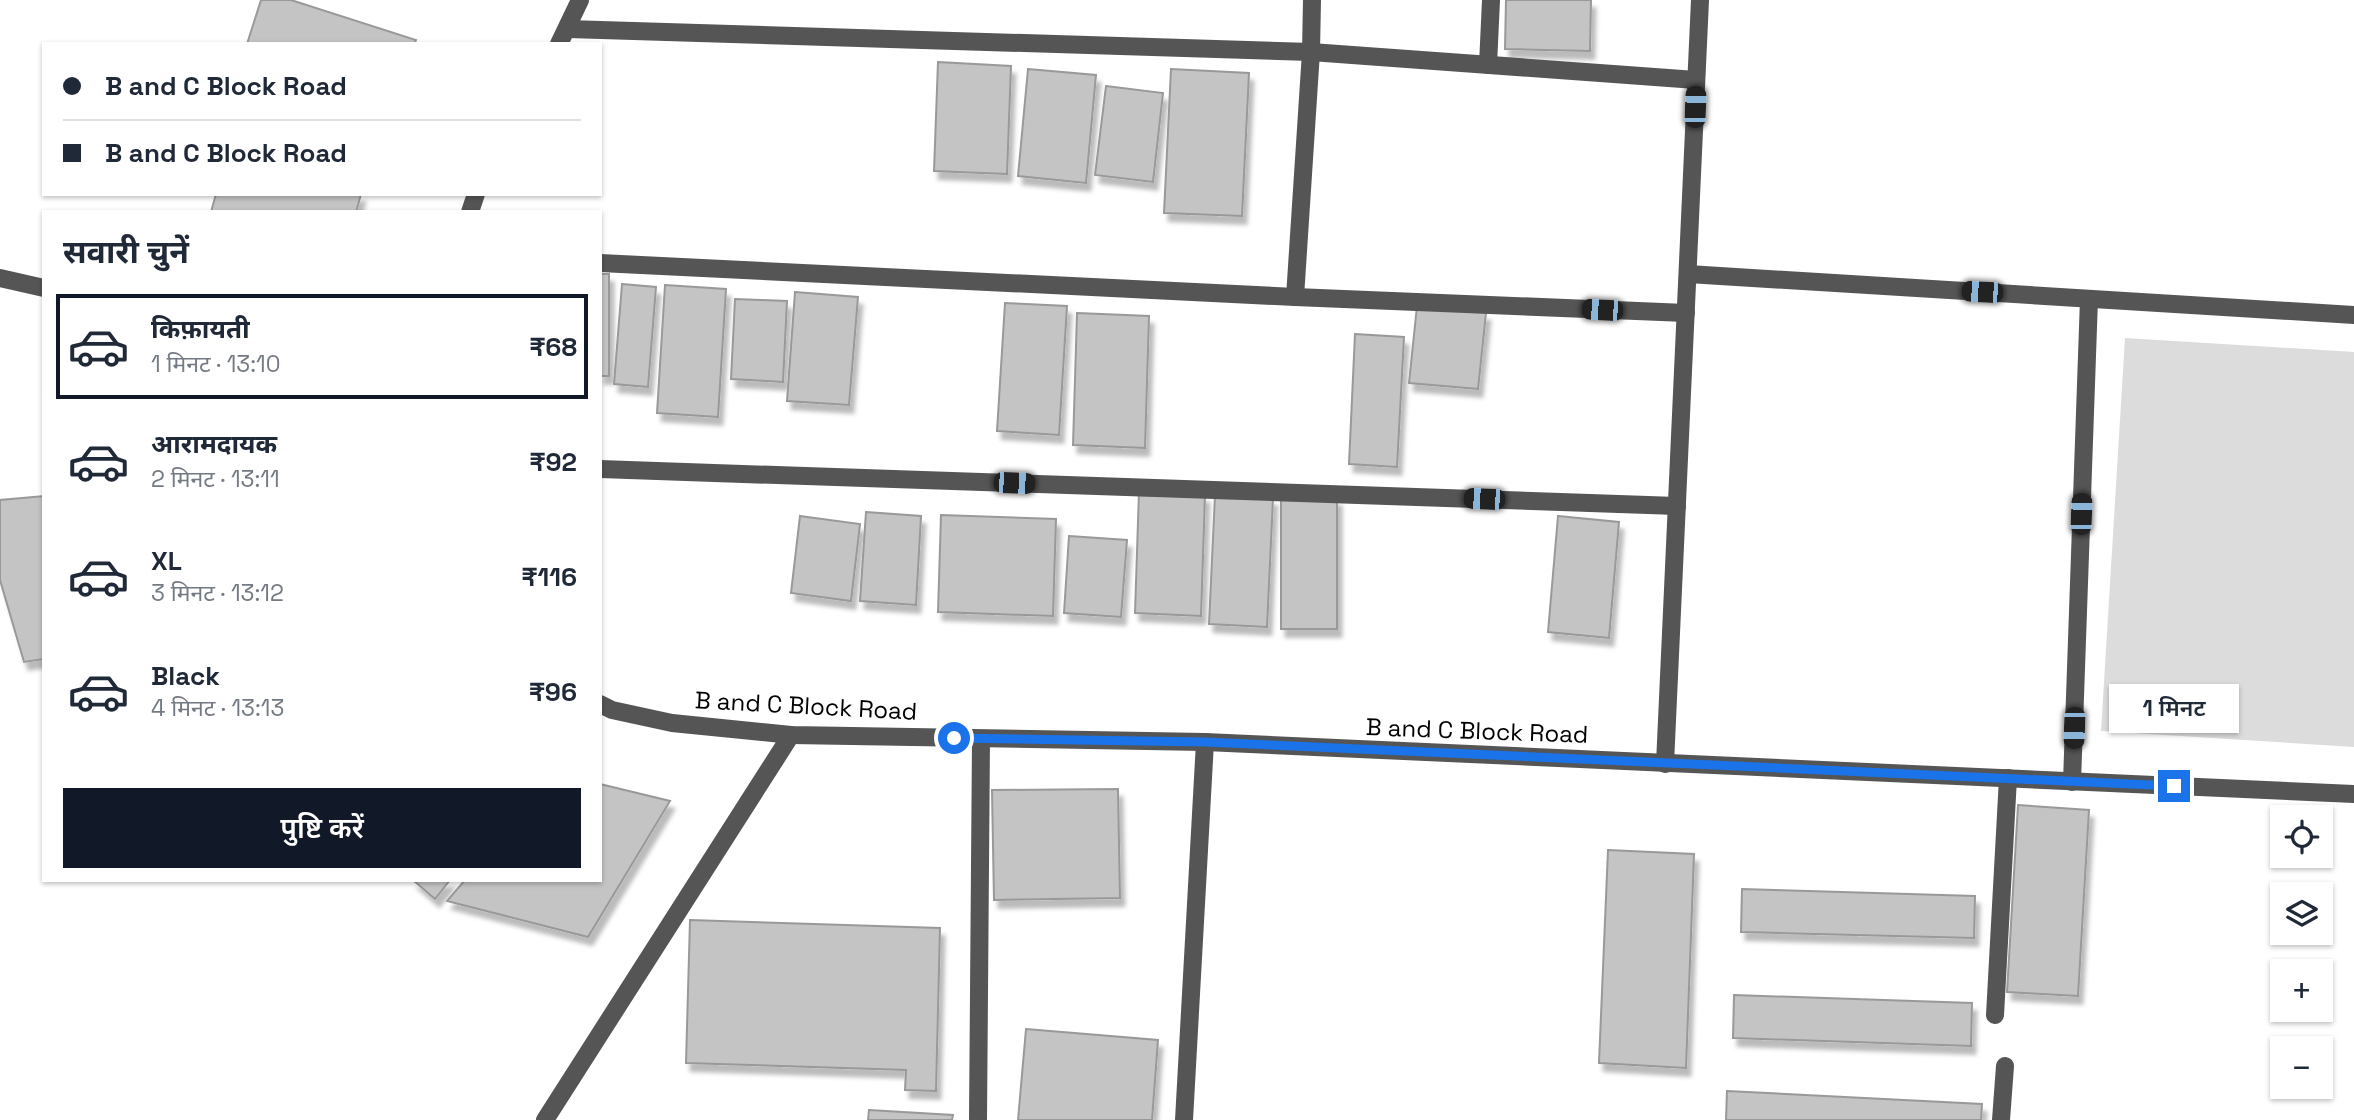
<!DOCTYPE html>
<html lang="hi">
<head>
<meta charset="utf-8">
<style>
	:root { --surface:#fff; --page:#f2f2f3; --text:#1f2937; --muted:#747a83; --line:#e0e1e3; --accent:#111827 }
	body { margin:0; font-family:"Space Grotesk","Noto Sans Devanagari",sans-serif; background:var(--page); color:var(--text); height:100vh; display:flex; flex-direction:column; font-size:26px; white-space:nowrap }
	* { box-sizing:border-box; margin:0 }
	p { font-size:23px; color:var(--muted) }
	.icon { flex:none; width:38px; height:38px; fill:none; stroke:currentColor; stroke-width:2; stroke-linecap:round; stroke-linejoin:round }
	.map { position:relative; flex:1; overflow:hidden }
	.sheet { position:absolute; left:42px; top:210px; width:560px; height:672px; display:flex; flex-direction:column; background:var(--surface); border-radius:0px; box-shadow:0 2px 5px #0004 }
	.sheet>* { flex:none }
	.banner { position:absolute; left:42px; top:42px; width:560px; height:154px; border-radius:0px; box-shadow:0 2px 5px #0004; display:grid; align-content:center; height:154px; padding:0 21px; background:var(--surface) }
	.buttons { position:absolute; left:2270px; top:805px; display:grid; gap:14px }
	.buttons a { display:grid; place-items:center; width:63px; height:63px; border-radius:0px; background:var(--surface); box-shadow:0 2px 5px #0004; font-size:35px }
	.end { position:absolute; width:32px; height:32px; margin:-16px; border:9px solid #1a73e8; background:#fff; box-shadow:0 0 0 4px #fff }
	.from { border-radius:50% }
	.bubble { position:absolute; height:49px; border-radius:0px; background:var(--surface); box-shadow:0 2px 5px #0004; font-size:23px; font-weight:600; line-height:49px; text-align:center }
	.car { position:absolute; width:21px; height:42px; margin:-21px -10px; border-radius:9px; box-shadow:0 0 5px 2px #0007; background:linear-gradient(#222 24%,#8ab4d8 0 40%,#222 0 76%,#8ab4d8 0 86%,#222 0) }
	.banner b { display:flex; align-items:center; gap:24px; height:66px; font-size:26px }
	.banner b+b { border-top:2px solid var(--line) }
	.banner i { width:18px; height:18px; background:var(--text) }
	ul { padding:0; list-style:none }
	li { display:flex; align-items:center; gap:21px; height:105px; margin:0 14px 10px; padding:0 7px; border:4px solid transparent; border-radius:0px }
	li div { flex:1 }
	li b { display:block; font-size:26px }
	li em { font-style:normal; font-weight:600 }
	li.current { border-color:var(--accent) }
	li>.icon { width:63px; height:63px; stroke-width:1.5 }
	h2 { padding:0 21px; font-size:32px; line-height:84px }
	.primary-button { display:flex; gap:14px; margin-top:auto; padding:14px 21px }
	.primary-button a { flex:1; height:80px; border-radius:0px; background:var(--accent); color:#fff; font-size:28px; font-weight:600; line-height:80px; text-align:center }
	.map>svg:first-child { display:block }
</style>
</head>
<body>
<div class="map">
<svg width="2354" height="1120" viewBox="0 0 2354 1120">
	<defs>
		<filter id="shadow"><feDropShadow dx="4.5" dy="8" stdDeviation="2" flood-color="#0004"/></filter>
	</defs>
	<rect width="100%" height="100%" fill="#fff"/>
	<polygon fill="#dcdcdc" points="2125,338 2354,352 2354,747 2101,731"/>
	<g fill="#c4c4c4" stroke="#999" stroke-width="2" filter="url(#shadow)">
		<polygon points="261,0 291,0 416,40 414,44 247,44"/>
		<polygon points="1506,0 1591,0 1590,51 1505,49"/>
		<polygon points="938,62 1011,66 1007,174 934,171"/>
		<polygon points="1028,69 1096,75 1086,183 1018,176"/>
		<polygon points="1171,69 1249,73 1242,216 1164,213"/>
		<polygon points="1106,86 1163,93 1153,182 1095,175"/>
		<polygon points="216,194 361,194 356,212 211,212"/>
		<rect x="600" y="274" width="9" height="102"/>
		<polygon points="622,284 656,287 648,387 614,384"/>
		<polygon points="665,285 726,289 718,417 657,413"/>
		<polygon points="795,292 858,297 849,405 787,401"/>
		<polygon points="735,299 787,301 783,382 731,379"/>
		<polygon points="1005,303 1067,306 1059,435 997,431"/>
		<polygon points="1417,306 1486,313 1478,389 1409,383"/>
		<polygon points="1077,313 1149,316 1145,448 1073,445"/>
		<polygon points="1355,334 1404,337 1397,467 1349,464"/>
		<polygon points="1139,491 1205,495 1201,616 1135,613"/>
		<polygon points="1215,495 1273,498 1267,627 1209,624"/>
		<polygon points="44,496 44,659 24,662 0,580 0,500"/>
		<polygon points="1281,497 1337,498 1337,629 1281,629"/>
		<polygon points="866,512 921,516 916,605 860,601"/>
		<polygon points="941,515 1056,519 1053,616 938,612"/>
		<polygon points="800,516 860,524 851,601 791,593"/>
		<polygon points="1558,516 1619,522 1609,638 1548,632"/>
		<polygon points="1069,536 1127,540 1121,617 1064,613"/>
		<polygon points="600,784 670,801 588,937 447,901 465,880 600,880"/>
		<polygon points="1118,789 1120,898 994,900 992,790"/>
		<polygon points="2018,805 2089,810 2078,996 2007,992"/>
		<polygon points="1608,850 1694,854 1686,1068 1599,1063"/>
		<polygon points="413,880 450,880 435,899"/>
		<polygon points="1742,889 1975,896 1974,938 1741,932"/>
		<polygon points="690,920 940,928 936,1091 905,1090 906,1070 686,1063"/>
		<polygon points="1734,995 1972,1003 1971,1046 1733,1038"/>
		<polygon points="1026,1029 1158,1040 1152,1120 1018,1120"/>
		<polygon points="1727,1091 1982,1104 1981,1120 1726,1120"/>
		<polygon points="869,1110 953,1115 952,1120 868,1120"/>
	</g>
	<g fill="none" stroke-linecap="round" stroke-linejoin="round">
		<g stroke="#555" stroke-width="18">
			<polyline points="568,29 1311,52 1696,80"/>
			<polyline points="559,44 580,0"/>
			<polyline points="1488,65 1491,0"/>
			<polyline points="470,212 476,194"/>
			<polyline points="600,263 1295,297 1686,313"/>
			<polyline points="1688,274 2354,315"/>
			<polyline points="0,278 44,288"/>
			<polyline points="1295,297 1311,52 1312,0"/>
			<polyline points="600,469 1677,506"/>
			<polyline points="600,704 612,710 672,723 791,735 1205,742 2354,794"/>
			<polyline points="1665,764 1700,0"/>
			<polyline points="2072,782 2089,299"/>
			<polyline points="1995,1015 2008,778"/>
			<polyline points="545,1120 791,735"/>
			<polyline points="978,1120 981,739"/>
			<polyline points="1184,1120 1205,742"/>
			<polyline points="2001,1120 2005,1066"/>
		</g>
	</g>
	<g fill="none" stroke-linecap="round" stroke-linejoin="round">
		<polyline stroke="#1a73e8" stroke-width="9" points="954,738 1205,742 2174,786"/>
	</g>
	<g text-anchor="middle" stroke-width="5" stroke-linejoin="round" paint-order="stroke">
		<g font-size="24" fill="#000" stroke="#fff">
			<text transform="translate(806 706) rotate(3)" y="8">B and C Block Road</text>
			<text transform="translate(1477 731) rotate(2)" y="8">B and C Block Road</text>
		</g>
	</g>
</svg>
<div class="buttons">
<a><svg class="icon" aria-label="locate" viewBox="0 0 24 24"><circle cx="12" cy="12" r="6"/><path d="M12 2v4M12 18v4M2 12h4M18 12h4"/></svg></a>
<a><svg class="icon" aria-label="layers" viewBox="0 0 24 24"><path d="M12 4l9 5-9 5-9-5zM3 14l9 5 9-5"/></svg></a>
<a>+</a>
<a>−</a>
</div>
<i class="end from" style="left:954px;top:738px"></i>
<i class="end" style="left:2174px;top:786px"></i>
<div class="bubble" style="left:2109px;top:684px;width:130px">1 मिनट</div>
<i class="car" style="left:1695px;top:107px;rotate:2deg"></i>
<i class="car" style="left:1982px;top:292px;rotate:273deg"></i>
<i class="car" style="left:1602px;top:310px;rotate:273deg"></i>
<i class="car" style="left:1014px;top:483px;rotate:92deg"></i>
<i class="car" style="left:1484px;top:499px;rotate:272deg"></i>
<i class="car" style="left:2081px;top:514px;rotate:2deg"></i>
<i class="car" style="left:2074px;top:728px;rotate:182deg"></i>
<div class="banner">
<b><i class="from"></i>B and C Block Road</b>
<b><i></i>B and C Block Road</b>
</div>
<section class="sheet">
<h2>सवारी चुनें</h2>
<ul>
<li class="current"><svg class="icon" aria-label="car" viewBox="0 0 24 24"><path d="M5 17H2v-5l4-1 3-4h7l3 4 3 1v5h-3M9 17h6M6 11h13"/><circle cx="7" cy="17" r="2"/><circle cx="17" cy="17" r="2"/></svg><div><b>किफ़ायती</b><p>1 मिनट · 13:10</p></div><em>₹68</em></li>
<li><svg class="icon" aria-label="car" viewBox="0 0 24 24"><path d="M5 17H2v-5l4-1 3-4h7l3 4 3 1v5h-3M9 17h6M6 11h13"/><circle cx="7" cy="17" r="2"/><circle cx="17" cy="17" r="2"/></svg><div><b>आरामदायक</b><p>2 मिनट · 13:11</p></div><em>₹92</em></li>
<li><svg class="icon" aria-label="car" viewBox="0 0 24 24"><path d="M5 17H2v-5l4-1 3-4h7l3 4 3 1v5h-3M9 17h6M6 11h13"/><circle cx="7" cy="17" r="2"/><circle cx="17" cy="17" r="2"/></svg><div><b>XL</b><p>3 मिनट · 13:12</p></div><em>₹116</em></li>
<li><svg class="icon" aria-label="car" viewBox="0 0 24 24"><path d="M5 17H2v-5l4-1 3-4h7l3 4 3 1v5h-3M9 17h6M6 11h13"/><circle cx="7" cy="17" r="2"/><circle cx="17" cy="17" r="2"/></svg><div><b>Black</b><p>4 मिनट · 13:13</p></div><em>₹96</em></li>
</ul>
<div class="primary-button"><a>पुष्टि करें</a></div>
</section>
</div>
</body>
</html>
